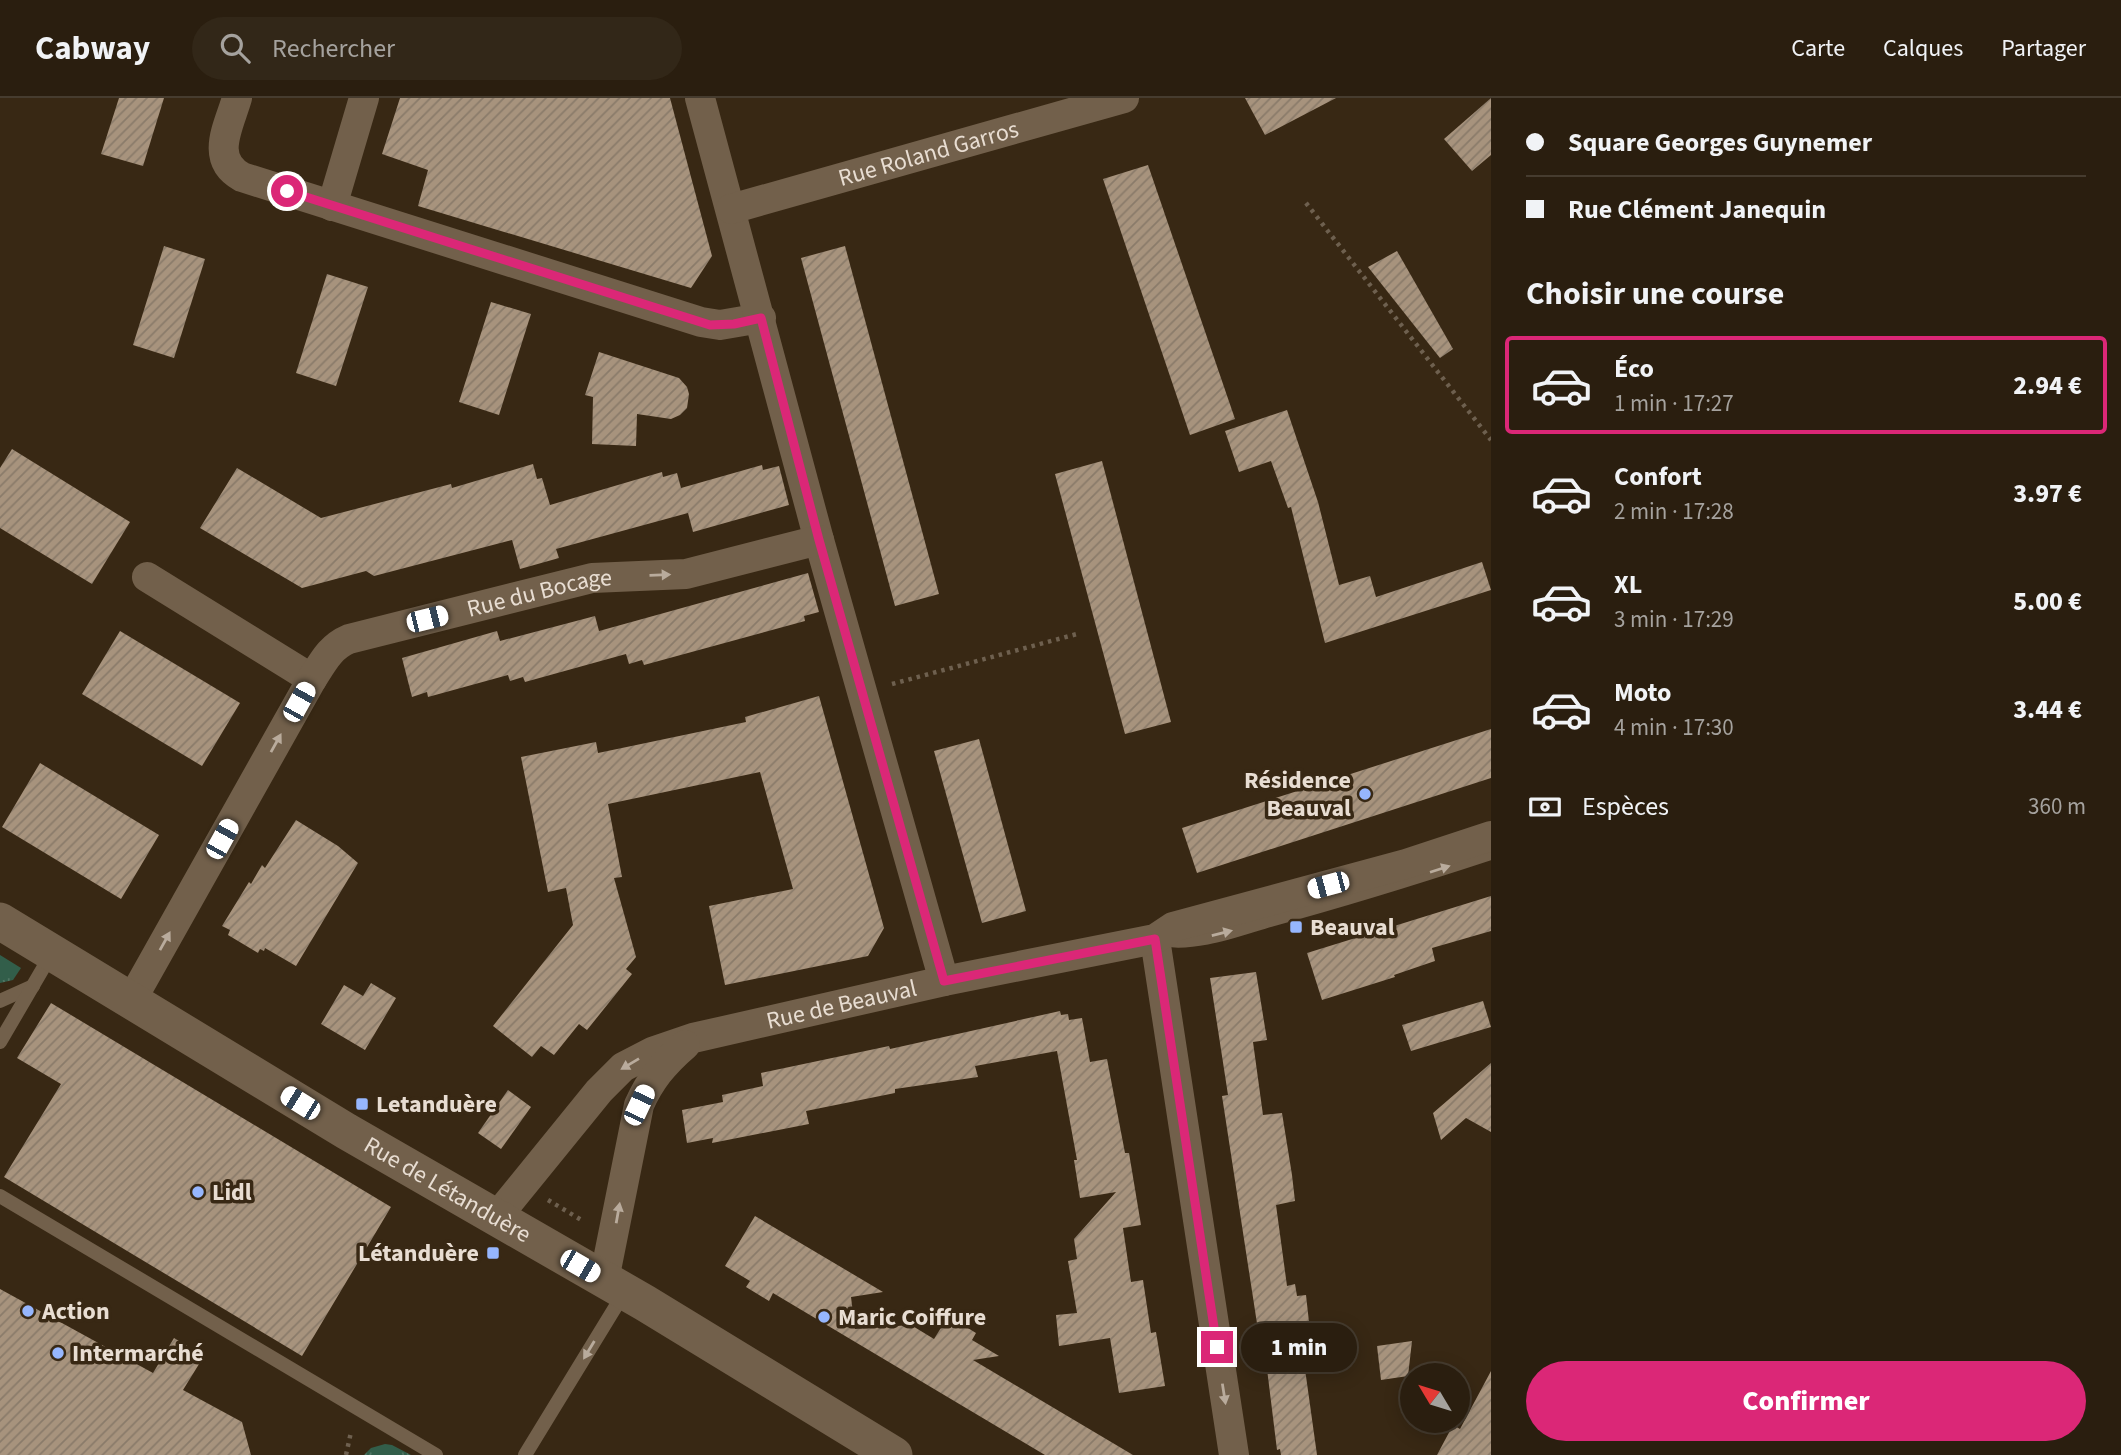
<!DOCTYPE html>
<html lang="fr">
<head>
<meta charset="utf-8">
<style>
	:root { --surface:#2a1e0f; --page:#322718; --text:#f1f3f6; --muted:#a5a29e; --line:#463c2f; --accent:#db2777 }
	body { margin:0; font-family:"Source Sans 3",sans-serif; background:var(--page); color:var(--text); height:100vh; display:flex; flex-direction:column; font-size:26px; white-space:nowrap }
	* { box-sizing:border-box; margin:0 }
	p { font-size:23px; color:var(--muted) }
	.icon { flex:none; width:38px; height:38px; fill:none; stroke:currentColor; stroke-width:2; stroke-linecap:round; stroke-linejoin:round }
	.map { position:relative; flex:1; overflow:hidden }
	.side { display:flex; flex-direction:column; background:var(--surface); width:630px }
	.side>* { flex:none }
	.top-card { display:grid; align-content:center; height:154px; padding:0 35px; background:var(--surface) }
	.needle { width:46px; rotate:308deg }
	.controls { position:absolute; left:1400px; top:1265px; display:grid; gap:14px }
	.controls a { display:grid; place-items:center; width:70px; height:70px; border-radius:50%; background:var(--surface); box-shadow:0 4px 18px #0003,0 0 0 2px var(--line); font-size:35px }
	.end { position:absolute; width:32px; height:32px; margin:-16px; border:9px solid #db2777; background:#fff; box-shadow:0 0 0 4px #fff }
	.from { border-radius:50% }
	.bubble { position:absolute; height:49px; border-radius:24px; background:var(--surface); box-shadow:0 4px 18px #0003,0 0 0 2px var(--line); font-size:23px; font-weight:800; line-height:49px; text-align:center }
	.car { position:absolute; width:21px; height:42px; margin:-21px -10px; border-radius:9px; box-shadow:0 0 5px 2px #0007; background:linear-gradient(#fff 24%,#345 0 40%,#fff 0 76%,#345 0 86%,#fff 0) }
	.top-card b { display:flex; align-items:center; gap:24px; height:66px; font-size:26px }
	.top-card b+b { border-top:2px solid var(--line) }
	.top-card i { width:18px; height:18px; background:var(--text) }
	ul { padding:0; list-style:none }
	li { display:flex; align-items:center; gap:21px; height:98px; margin:0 14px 10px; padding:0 21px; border:4px solid transparent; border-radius:7px }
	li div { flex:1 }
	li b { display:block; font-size:26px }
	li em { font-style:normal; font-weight:800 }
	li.selected { border-color:var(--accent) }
	li>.icon { width:63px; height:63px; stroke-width:1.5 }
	h2 { padding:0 35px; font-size:32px; line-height:84px }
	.pay { display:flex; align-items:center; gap:18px; height:77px; padding:0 35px; font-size:26px }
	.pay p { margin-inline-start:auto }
	.action { display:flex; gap:14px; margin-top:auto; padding:14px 35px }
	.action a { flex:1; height:80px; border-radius:42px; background:var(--accent); color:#fff; font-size:28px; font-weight:800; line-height:80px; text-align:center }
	header { display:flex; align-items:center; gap:42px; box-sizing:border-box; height:98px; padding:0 35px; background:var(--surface); border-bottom:2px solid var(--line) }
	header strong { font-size:33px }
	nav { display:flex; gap:38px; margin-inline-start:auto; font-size:24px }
	.search { width:490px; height:63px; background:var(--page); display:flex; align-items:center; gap:18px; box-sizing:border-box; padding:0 24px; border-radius:38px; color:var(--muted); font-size:26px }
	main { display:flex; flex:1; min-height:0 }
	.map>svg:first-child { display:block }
</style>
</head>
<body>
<header>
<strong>Cabway</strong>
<div class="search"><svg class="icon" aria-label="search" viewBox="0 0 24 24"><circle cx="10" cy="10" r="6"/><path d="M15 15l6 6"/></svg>Rechercher</div>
<nav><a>Carte</a><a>Calques</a><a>Partager</a></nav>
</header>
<main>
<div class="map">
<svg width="1491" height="1357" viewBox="0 0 1491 1357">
	<defs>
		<pattern id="grass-tufts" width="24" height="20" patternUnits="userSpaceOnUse" patternTransform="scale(1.75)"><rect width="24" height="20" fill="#325e4a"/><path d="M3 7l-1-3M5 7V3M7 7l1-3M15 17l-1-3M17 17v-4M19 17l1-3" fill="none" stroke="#507563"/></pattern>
		<pattern id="building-hatch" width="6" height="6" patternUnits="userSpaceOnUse" patternTransform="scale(1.75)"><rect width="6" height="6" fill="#a7937d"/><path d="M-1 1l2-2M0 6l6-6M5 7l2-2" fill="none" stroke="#8a7b6a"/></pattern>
	</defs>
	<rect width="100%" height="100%" fill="#382814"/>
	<g fill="url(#grass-tufts)">
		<polygon points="0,857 21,870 13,882 0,885"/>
		<polygon points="385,1346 392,1347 411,1357 364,1357 371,1350"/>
	</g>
	<g fill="url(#building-hatch)">
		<polygon points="119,0 164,0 143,68 101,56"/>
		<polygon points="400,0 670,0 712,158 691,190 418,108 428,72 382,56"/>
		<polygon points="1245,0 1336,0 1265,37"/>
		<polygon points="1491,0 1491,57 1472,73 1444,41"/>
		<polygon points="1148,67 1235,321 1190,337 1103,81"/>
		<polygon points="164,148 205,161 174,260 133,247"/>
		<polygon points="845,148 939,496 895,508 801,160"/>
		<polygon points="1397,153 1453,251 1440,260 1368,169"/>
		<polygon points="327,176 368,189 336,288 296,275"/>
		<polygon points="491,204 531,216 499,317 459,304"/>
		<polygon points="599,254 679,280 687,289 689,296 687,310 680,317 671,321 637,316 636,348 592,346 593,299 585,297"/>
		<polygon points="1287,312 1318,404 1339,487 1370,478 1376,499 1482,464 1491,492 1325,545 1291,409 1288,410 1271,363 1239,374 1225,333"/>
		<polygon points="12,351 130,424 92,486 0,430 0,370"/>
		<polygon points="1102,363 1171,624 1125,636 1055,376"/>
		<polygon points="533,366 537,381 542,380 550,407 662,374 663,379 677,375 681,390 762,367 763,372 779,368 789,407 693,434 688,415 556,451 559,460 520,471 512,442 374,478 366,473 302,490 200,430 237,370 321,420 451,386 452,390"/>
		<polygon points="808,475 819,514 804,518 805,523 644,567 642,562 629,566 626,556 525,584 523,579 510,583 508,577 428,599 427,594 412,599 402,560 497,533 500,543 595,518 599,533"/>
		<polygon points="120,533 240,605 202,668 82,596"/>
		<polygon points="819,598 884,830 868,858 725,887 709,808 793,791 760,674 608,706 622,779 614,780 636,859 626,871 632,876 587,932 579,926 554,957 541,948 532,959 493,928 573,827 566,790 548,794 521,659 596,644 598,655 746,624 745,619"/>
		<polygon points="1491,631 1491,680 1197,775 1182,730"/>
		<polygon points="979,641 1026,813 982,825 934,653"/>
		<polygon points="40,665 159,737 121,801 2,729"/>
		<polygon points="296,722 338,748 358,765 296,868 265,850 264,853 260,851 258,855 228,837 230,832 222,828 249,784 251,786 262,767 265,770"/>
		<polygon points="1491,798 1491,833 1432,850 1435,863 1394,877 1395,879 1322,902 1307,855"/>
		<polygon points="1256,874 1267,942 1253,944 1263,1017 1282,1015 1292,1077 1295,1103 1276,1107 1287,1188 1295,1186 1297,1198 1306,1197 1314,1269 1305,1271 1317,1357 1281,1357 1280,1351 1277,1352 1267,1271 1264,1271 1222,998 1228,997 1210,880"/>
		<polygon points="371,885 396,900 365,952 321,926 344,887 363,898"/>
		<polygon points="1483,903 1491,929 1411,953 1402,927"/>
		<polygon points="51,905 391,1109 302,1258 4,1079 61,986 17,960"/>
		<polygon points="1060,913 1061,917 1068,916 1069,922 1082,920 1090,964 1107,961 1125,1055 1129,1055 1141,1127 1123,1130 1131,1184 1143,1182 1151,1235 1156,1234 1165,1288 1119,1295 1110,1240 1059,1248 1056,1217 1077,1215 1068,1163 1077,1161 1074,1141 1116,1094 1080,1100 1074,1062 1077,1062 1057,953 975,968 978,979 895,991 895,995 806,1013 809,1026 712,1045 713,1040 687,1045 682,1012 723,1004 722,997 763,988 761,975 889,948 890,951"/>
		<polygon points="1491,965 1491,1034 1466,1020 1441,1042 1433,1015"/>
		<polygon points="508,992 531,1009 501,1051 478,1035"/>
		<polygon points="755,1118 883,1194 851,1199 855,1231 911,1227 934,1241 944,1225 958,1224 976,1235 972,1242 999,1258 973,1262 1133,1357 1045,1357 773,1195 769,1203 746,1189 750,1183 725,1168"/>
		<polygon points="0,1191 153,1275 174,1240 204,1258 183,1292 242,1324 251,1357 0,1357"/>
		<polygon points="1412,1243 1408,1278 1381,1282 1377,1248"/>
		<polygon points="1491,1273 1491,1357 1437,1357 1453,1327 1460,1331"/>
	</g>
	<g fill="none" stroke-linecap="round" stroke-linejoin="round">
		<g stroke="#6e604f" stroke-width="4.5" stroke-dasharray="3.5 5" stroke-linecap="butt">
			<polyline points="1306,105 1491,342"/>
			<polyline points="892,586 1077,536"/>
			<polyline points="548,1102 583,1123"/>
			<polyline points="346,1357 351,1334"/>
		</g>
		<g stroke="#72604b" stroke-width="14">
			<path d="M1160,841c35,7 76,-9 110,-19 74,-20 148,-43 221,-67"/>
			<polyline points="0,903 33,888"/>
			<polyline points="0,944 52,855"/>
			<polyline points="0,1098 436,1357"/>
			<polyline points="525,1357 624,1195"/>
		</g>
		<g stroke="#72604b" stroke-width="30">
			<path d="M237,0c-8,28 -28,61 5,79l459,145 19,3 41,-7"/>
			<polyline points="700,0 819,442 944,883"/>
			<polyline points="332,108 364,0"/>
			<path id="s1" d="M731,111l393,-111"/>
			<polyline points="147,479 312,581"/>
			<polyline points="1155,841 1234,1357"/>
			<path id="s2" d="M131,903l181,-322c11,-17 18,-32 37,-40l243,-61 94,-4 133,-34"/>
			<path id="s3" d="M495,1121l104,-128 24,-24 29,-15 41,-14 251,-57 211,-42 18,-12 233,-63 85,-28"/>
			<path d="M604,1182l35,-175c11,-25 25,-42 46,-60"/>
		</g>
		<path stroke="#72604b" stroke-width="37" id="s4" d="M0,823l346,210 299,172 249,152"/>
	</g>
	<defs><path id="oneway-solid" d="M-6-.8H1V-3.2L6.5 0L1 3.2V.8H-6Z" transform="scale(1.75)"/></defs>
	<g fill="#b9ab9c">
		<use href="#oneway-solid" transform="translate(660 477) rotate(-2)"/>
		<use href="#oneway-solid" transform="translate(276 645) rotate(-61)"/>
		<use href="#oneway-solid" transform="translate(1440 771) rotate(-18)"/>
		<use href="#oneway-solid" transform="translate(1222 835) rotate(-14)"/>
		<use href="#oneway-solid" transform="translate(165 843) rotate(-61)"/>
		<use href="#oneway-solid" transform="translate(630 966) rotate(149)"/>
		<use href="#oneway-solid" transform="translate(618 1115) rotate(-80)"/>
		<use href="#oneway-solid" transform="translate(589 1252) rotate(121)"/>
		<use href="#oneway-solid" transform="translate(1224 1296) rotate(81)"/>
	</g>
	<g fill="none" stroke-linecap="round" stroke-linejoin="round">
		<polyline stroke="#db2777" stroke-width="9" points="287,93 710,227 734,226 761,220 819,442 944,883 1155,841 1217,1249"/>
	</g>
	<g fill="#96b6fd" stroke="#382814" stroke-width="2.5">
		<circle cx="1365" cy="696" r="7"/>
		<rect x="1289" y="822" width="14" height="14" rx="3.5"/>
		<rect x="355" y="999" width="14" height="14" rx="3.5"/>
		<circle cx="198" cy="1094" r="7"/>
		<rect x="486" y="1148" width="14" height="14" rx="3.5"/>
		<circle cx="28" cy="1213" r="7"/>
		<circle cx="824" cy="1219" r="7"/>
		<circle cx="58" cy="1255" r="7"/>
	</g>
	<g text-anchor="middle" stroke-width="7" stroke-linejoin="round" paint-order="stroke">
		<g font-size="24" fill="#e8ddd2" stroke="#382814">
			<text dy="8" stroke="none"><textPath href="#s1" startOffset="205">Rue Roland Garros</textPath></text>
			<text dy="8" stroke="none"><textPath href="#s2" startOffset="621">Rue du Bocage</textPath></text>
			<text dy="8" stroke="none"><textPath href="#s3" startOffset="427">Rue de Beauval</textPath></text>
			<text dy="8" stroke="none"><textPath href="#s4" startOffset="522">Rue de Létanduère</textPath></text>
		</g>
		<g font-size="24" font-weight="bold" fill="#e8ddd2" stroke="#382814" text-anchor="start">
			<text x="1351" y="690" text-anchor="end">Résidence<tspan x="1351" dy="28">Beauval</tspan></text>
			<text x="1310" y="837">Beauval</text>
			<text x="376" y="1014">Letanduère</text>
			<text x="212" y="1102">Lidl</text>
			<text x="479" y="1163" text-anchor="end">Létanduère</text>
			<text x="42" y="1221">Action</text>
			<text x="838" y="1227">Maric Coiffure</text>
			<text x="72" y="1263">Intermarché</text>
		</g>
	</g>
</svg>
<div class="controls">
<a><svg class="needle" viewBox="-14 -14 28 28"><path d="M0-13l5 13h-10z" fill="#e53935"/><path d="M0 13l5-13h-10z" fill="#a5a29e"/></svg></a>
</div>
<i class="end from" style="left:287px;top:93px"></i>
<i class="end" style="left:1217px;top:1249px"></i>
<div class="bubble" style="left:1241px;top:1225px;width:116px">1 min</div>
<i class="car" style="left:427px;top:521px;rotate:76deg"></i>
<i class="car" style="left:299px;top:604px;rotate:29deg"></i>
<i class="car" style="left:222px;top:741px;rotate:29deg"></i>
<i class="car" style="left:1328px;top:787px;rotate:255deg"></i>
<i class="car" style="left:300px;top:1005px;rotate:302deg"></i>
<i class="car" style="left:639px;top:1007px;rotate:25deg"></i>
<i class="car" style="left:580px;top:1168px;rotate:120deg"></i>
</div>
<section class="side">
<div class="top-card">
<b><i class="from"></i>Square Georges Guynemer</b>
<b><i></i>Rue Clément Janequin</b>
</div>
<h2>Choisir une course</h2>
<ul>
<li class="selected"><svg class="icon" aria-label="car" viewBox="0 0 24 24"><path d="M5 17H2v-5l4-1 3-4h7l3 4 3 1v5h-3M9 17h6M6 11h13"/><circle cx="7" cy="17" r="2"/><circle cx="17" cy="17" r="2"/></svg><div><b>Éco</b><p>1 min · 17:27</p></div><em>2.94 €</em></li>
<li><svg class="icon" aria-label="car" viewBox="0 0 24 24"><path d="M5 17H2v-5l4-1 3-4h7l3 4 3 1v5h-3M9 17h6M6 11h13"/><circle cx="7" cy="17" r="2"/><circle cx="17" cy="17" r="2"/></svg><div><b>Confort</b><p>2 min · 17:28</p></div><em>3.97 €</em></li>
<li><svg class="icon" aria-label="car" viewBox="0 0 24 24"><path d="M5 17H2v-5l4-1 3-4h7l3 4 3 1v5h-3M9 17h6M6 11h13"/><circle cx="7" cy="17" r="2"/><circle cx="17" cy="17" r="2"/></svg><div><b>XL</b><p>3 min · 17:29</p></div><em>5.00 €</em></li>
<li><svg class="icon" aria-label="car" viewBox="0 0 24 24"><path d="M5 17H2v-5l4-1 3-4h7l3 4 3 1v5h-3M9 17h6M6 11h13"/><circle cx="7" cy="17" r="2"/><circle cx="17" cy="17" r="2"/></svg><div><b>Moto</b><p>4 min · 17:30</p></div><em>3.44 €</em></li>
</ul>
<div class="pay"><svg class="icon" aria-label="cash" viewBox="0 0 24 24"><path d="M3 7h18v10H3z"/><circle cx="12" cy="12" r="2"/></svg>Espèces<p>360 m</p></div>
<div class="action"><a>Confirmer</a></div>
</section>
</main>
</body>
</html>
